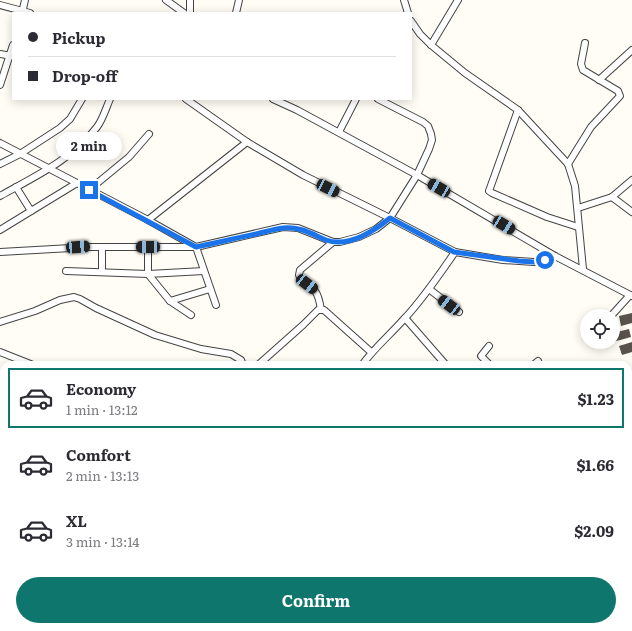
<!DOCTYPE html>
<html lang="en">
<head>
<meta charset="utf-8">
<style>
	:root { --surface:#fff; --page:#f7f7f7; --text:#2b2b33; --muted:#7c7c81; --line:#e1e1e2; --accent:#0f766e }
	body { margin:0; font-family:Literata,serif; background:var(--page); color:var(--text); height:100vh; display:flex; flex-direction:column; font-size:15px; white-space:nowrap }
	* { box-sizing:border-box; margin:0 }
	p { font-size:13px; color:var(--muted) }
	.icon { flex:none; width:22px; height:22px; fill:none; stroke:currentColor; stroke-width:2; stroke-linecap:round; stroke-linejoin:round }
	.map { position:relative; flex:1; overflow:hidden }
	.sheet { position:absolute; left:0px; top:361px; width:632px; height:270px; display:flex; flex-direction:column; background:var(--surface); border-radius:12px 12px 0 0; box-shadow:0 2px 10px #0003 }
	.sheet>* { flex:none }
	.hud { position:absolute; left:12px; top:12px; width:400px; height:88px; border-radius:0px; box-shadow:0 2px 10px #0003; display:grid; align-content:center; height:88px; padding:0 16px; background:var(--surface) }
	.tools { position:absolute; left:580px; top:309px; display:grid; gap:8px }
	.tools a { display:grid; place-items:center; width:40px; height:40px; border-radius:50%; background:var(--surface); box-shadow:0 2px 10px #0003; font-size:20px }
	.end { position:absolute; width:18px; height:18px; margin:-9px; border:5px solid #1a73e8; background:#fff; box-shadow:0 0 0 2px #fff }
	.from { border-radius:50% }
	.bubble { position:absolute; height:28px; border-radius:14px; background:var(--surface); box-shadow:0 2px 10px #0003; font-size:13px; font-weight:700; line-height:28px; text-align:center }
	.car { position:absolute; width:12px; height:24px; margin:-12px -6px; border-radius:5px; box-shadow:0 0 3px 1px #0007; background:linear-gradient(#222 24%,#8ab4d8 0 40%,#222 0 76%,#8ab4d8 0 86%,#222 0) }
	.hud b { display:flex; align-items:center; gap:14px; height:38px; font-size:15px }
	.hud b+b { border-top:1px solid var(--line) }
	.hud i { width:10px; height:10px; background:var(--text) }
	ul { padding:7px 0 0; list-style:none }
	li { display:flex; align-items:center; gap:12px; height:60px; margin:0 8px 6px; padding:0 8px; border:2px solid transparent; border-radius:0px }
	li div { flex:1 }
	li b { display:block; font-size:15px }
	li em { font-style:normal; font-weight:700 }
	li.current { border-color:var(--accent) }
	li>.icon { width:36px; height:36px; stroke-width:1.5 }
	.action { display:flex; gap:8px; margin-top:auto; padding:8px 16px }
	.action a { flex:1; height:46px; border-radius:24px; background:var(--accent); color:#fff; font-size:16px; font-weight:700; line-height:46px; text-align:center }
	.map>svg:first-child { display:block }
</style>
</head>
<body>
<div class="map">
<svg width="632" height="631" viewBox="0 0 632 631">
	<rect width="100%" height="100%" fill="#fffdf5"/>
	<g fill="#5a524d">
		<polygon points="632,313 632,323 621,326 619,316"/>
		<polygon points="629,329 631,337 613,342 613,333"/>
		<polygon points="632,342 632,352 622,355 619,346"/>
	</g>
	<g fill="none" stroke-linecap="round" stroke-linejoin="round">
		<defs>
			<g id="street">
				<polyline points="166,0 184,13"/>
				<polyline points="190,0 190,13"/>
				<polyline points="404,0 408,13"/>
				<polyline points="0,5 30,13"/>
				<polyline points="22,13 25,0"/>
				<polyline points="236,13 239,0"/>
				<polyline points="411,21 420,34 431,45 465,73 518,110 568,164 575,186 583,269"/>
				<polyline points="431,45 458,0"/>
				<polyline points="0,54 12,56"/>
				<polyline points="599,80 632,50"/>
				<polyline points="0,85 13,45"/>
				<polyline points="186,99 247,142 303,175 390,218 455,252 503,260 534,262 545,260 555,256"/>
				<polyline points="273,99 297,110 417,175 555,256 632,296"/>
				<polyline points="518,110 489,191 492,193 547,217 578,227"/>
				<polyline points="339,132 356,99"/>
				<polyline points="0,143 148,220 196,247 283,227 298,228 333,242 340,242 359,237 376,229 390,218 417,175 429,149 432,140 431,134 428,126 423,122 378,99"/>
				<polyline points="0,164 20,154 60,128 70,119 82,99"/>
				<polyline points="568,164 591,127 620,96 618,91 583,70 581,64 585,43"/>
				<polyline points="16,187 31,211"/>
				<polyline points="89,190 129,157 149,134"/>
				<path d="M0,196c34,-19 73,-37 97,-69 6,-8 9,-19 13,-28"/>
				<polyline points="612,197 632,212"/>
				<polyline points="578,208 612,197 632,180"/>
				<polyline points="148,220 247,142"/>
				<polyline points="0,230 77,183"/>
				<polyline points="148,247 148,274 170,301 191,315"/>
				<polyline points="0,252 89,247 196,247 216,305"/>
				<polyline points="66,271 148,274 204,271"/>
				<polyline points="102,272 102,247"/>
				<polyline points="429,289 459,312"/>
				<polyline points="170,301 210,289"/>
				<path d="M321,310c-1,-7 -2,-14 -6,-19 -5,-6 -14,-9 -16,-16l1,-5 33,-28"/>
				<polyline points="321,310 324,310 371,352"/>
				<polyline points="611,316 630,295"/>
				<polyline points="405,318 446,365"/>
				<polyline points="0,322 35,311 60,300 74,297 80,299 96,308 155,335 201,349 231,354 241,360 243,365"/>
				<polyline points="489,346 481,356 490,365"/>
				<polyline points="0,352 33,365"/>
				<polyline points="258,365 303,325 318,310 321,310"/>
				<path d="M362,365c12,-17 28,-30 42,-46 19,-20 35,-44 51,-67"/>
				<polyline points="533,365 538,361"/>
				<polyline points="628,407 632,404"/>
				<polyline points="0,423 4,423"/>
				<polyline points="0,508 4,507"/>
				<polyline points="237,627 257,631"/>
				<polyline points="395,627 400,631"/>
				<polyline points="503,627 507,631"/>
				<polyline points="113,631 114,627"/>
				<polyline points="213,631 216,627"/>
				<polyline points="318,631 319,627"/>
				<polyline points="542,631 543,627"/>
			</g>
		</defs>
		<use href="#street" stroke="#444" stroke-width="8"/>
		<use href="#street" stroke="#fff" stroke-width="6"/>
	</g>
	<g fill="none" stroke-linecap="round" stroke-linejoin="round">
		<path stroke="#1a73e8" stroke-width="5" d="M89,190l107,57c20,-4 40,-9 60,-13 9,-2 18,-5 27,-6 16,-2 29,6 43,12 22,8 48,-9 64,-22l64,34 65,9 15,1 11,-2"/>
	</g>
</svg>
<div class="tools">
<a><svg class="icon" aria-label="locate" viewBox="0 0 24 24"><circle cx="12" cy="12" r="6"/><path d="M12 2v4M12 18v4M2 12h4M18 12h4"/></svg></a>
</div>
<i class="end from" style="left:545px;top:260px"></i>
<i class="end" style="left:89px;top:190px"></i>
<div class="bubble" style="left:56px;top:132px;width:66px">2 min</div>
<i class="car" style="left:328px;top:188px;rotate:116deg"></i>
<i class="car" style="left:439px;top:188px;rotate:300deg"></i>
<i class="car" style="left:504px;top:225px;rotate:121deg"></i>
<i class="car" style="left:78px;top:247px;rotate:86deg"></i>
<i class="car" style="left:148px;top:247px;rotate:270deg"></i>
<i class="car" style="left:307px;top:284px;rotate:127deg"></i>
<i class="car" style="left:449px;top:305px;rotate:307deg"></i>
<div class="hud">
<b><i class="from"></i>Pickup</b>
<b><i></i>Drop-off</b>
</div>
<section class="sheet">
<ul>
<li class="current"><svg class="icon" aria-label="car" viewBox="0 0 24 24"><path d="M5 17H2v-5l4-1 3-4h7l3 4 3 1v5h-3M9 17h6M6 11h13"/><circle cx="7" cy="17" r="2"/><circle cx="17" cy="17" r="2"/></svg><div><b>Economy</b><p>1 min · 13:12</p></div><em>$1.23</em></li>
<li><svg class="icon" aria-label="car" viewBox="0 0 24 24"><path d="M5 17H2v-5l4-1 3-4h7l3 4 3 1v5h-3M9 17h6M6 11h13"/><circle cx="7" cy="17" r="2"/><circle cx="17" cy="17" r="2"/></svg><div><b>Comfort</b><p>2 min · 13:13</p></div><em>$1.66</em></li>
<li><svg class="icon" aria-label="car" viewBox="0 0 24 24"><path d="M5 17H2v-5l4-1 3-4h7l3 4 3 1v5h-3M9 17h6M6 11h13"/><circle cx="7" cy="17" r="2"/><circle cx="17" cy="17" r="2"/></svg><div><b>XL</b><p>3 min · 13:14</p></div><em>$2.09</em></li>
</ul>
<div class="action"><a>Confirm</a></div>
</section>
</div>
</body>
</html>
